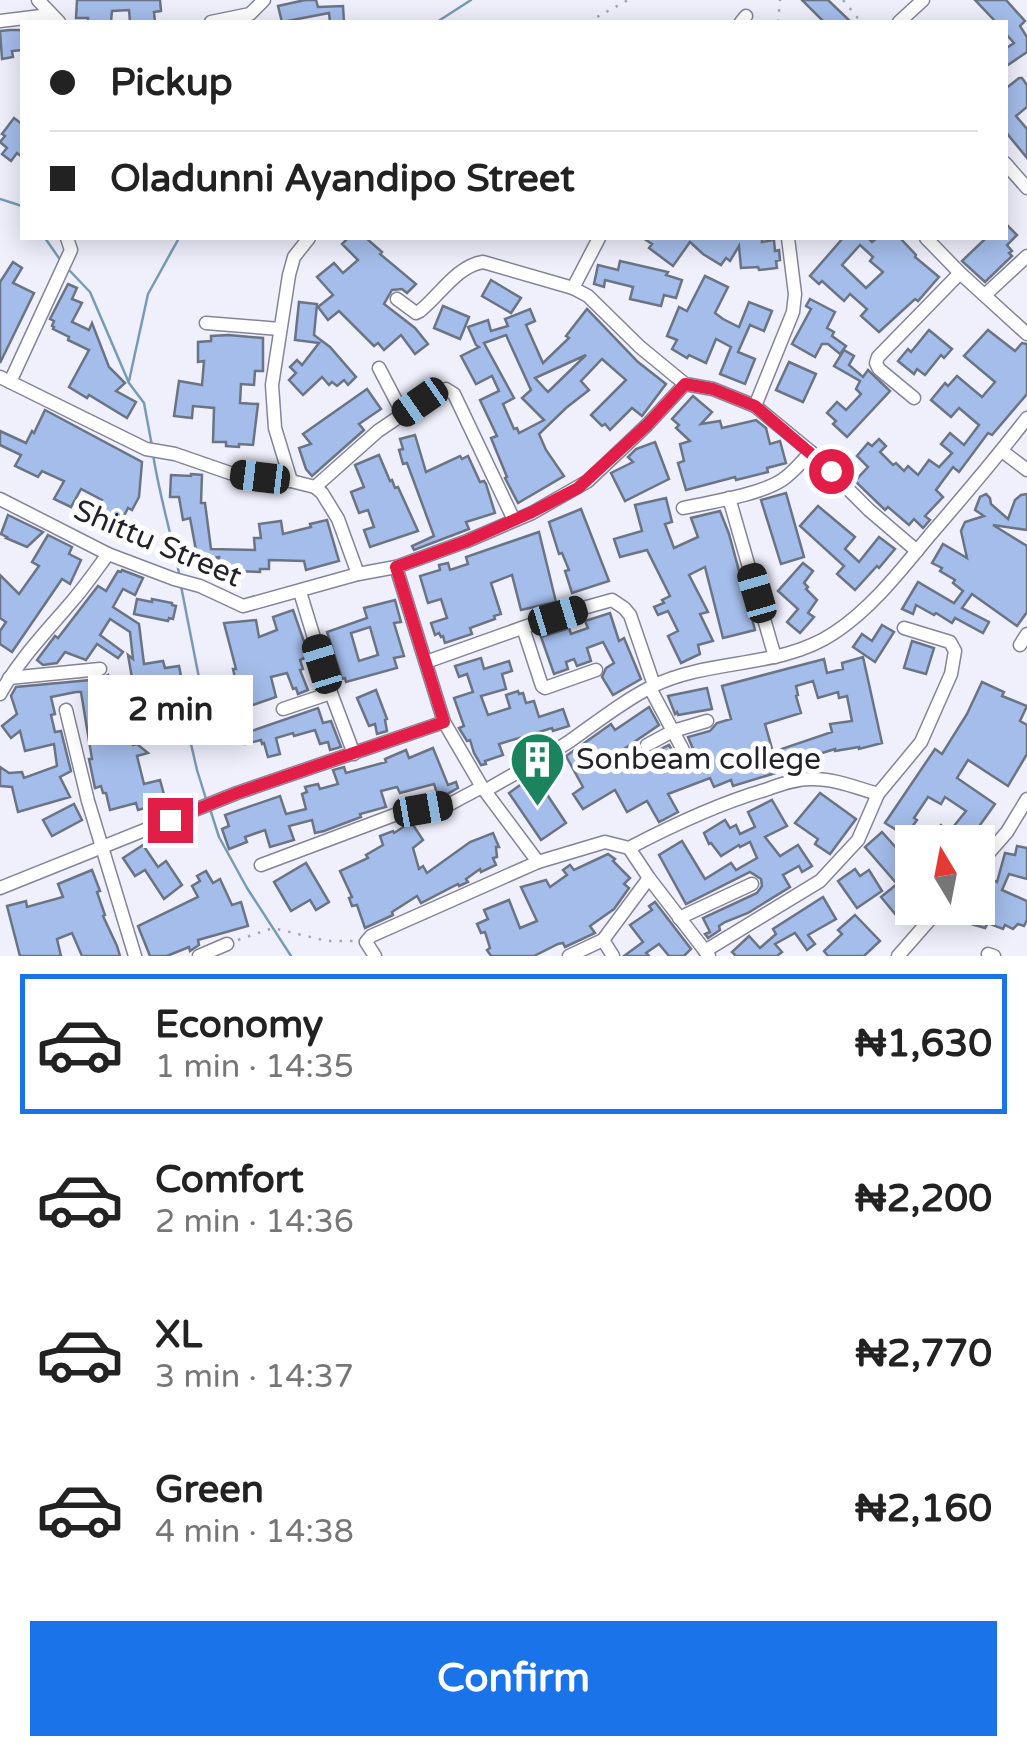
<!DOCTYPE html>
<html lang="en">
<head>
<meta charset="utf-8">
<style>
	:root { --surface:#fff; --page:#f2f2f2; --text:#222; --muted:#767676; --line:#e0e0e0; --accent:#1a73e8 }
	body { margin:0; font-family:"Varela Round",sans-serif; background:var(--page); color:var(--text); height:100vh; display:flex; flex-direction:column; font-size:38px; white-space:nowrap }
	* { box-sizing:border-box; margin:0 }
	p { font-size:32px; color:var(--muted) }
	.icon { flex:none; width:55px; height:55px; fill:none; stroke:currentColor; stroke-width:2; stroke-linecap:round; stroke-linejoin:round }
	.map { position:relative; height:956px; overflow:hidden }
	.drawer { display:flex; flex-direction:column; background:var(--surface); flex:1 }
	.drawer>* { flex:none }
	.top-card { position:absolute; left:20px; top:20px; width:988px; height:220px; border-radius:0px; box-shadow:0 5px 25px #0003; display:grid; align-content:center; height:220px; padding:0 30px; background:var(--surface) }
	.needle { width:65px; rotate:350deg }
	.fabs { position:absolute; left:895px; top:825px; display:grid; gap:20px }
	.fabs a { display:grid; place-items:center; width:100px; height:100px; border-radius:0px; background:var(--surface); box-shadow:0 5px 25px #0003; font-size:50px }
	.end { position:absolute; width:45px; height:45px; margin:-22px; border:12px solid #e11d48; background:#fff; box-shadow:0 0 0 5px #fff }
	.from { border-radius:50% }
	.bubble { position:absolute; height:70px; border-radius:0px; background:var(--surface); box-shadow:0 5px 25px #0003; font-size:32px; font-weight:700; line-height:70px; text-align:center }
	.car { position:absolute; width:30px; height:60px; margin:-30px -15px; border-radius:12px; box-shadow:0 0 8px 2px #0007; background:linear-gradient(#222 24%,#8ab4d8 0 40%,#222 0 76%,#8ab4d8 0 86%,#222 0) }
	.top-card b { display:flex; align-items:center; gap:35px; height:95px; font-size:38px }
	.top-card b+b { border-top:2px solid var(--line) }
	.top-card i { width:25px; height:25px; background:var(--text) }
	ul { padding:18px 0 0; list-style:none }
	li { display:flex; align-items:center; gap:30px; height:140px; margin:0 20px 15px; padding:0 10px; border:5px solid transparent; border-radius:0px }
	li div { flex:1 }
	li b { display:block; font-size:38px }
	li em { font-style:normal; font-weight:700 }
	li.on { border-color:var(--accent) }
	li>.icon { width:90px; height:90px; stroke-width:1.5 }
	.cta { display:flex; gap:20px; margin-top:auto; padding:20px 30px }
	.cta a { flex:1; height:115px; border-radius:0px; background:var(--accent); color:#fff; font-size:40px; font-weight:700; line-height:115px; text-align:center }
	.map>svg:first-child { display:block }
</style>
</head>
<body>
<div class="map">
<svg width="1027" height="956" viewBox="0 0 1027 956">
	<rect width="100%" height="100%" fill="#f0f0fd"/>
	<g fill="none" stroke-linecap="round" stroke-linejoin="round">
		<g stroke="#789bb5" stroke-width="2.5">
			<polyline points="437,22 471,0"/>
			<polyline points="0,199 22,206"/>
			<polyline points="45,238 61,261"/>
			<polyline points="70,271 90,292 129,383 144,403 152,446"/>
			<polyline points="129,381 148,294 179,238"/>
			<path d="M153,454c6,40 18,79 26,119"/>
			<polyline points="181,586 200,683 188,731 197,770 207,802"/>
			<polyline points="210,809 219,837 247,888 291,956"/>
		</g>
	</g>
	<g fill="#a4bdea" stroke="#6a7484" stroke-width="2.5" fill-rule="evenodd">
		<polygon points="77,0 160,0 161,11 154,12 155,22 130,22 129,10 112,11 111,22 88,22 88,18 76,18"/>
		<polygon points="305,0 316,0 318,7 343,6 344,22 330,22 329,13 282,22 278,6"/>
		<polygon points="802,0 828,0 851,22 824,22"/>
		<polygon points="975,0 1006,0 1025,21 1020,26 1027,37 1027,52 1005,67 1005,49 1014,43 1005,33 1005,22 996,22"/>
		<polygon points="10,30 22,30 22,50 12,51 13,57 2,59 0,31"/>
		<polygon points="1019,78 1022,78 1027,85 1027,107 1016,116 1027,129 1027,158 1005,131 1005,89"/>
		<polygon points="14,118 22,124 22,157 17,153 11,161 2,154 7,148 0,142 5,136 2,134"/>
		<polygon points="1005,223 1017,235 1007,245 1012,251 1009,253 1012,256 985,282 962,261 986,238 1005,238"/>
		<polygon points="348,238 366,238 382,252 380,254 416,284 407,293 402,289 392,290 384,304 415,328 428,344 415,354 401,335 384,350 378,343 374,346 339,311 328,320 318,307 333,295 317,277 334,263 343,273 358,260 342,244"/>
		<polygon points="643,238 762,238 762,242 774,240 775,251 779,250 780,260 776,261 777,268 759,270 758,267 741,268 739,246 730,261 726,258 721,265 703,254 690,242 673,266 649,248 652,244"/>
		<path d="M843,238h25l4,4 5,-4h23l16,17 -1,2 24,20 -21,24 -3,-2 -36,33 -18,-16 6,-7 -17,-15 -6,7 -22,-20 -3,3 -9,-8zM860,245l13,12 -3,4 13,11 -17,16 -24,-23z"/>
		<polygon points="620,261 668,272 666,275 682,280 676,298 664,295 661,306 630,299 633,287 605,280 604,287 594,284 598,265 618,270"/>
		<polygon points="13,262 22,268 13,283 34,293 0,363 0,282"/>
		<polygon points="705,276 728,287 715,313 723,319 739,327 749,302 772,311 764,331 750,325 738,352 755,359 745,384 720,374 731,347 716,339 706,363 689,355 687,358 672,349 677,340 667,336 679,307 687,311"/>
		<polygon points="491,280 521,298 511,313 482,296"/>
		<polygon points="68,284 77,288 72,299 82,303 72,322 89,330 92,323 109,367 125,383 116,391 136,402 127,418 89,395 87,398 69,387 89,350 68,340 69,337 53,329 54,327 52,326 54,321 50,319"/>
		<polygon points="810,299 835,312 827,328 834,332 832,336 846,346 840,354 828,344 822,344 815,357 792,344 811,309 806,306"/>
		<polygon points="299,302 317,304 314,335 330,347 356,377 348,385 344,380 337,386 332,382 329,385 322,377 303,395 289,380 296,373 290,367 297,360 302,365 319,343 295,340"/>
		<polygon points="443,306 469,317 460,339 434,328"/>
		<path d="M530,309l5,12 -9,4 17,38 26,-25 -3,-2 21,-27 51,53 28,22 -24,32 -10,-8 -22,22 -5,-6 -3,2 -11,-11 35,-35 -24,-21 -21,22 8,9 -23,18 -27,26 7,16 18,26 -46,27 -13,-25 2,-1 -16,-39 6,-2 -17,-36 19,-9 -7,-15 -16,8 -15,-28 18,-9 -3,-2 -8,-18 20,-7 3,11 17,-5 -3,-7zM506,335l25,55 -9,8 22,22 -25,13 -2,-5 -3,1 -11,-25 11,-6 -30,-55zM586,355l-38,37 -13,-14z"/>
		<polygon points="929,330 952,349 944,358 941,355 925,375 917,369 914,374 898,361 908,349 911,352"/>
		<polygon points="988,330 1015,351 1022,343 1027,344 1027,394 992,435 988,433 959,472 953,467 936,490 943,497 925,516 930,520 923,528 914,519 909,525 888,507 885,510 855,481 868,467 857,456 868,443 872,446 879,439 886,446 880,452 893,465 896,463 904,471 908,466 918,475 929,460 939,467 952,453 941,444 950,433 964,445 979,425 959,408 951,417 931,400 945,383 948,386 957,376 982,397 995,382 964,356"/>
		<polygon points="229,335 263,338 263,371 255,371 254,385 241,384 240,403 258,404 253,445 239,444 239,447 226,446 226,442 213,442 214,408 193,406 192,418 174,416 179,381 202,385 204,361 198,362 198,342 211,341 211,336"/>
		<polygon points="844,350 854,356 849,365 863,377 868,370 890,391 847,437 833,424 836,421 827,413 837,402 846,410 861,394 856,389 860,381 834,366"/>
		<polygon points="789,362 816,374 803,402 776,390"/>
		<polygon points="367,389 381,409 359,424 364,430 312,476 306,469 299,448 311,444 303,434"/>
		<polygon points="693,396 712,412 701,424 720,421 722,428 756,420 766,428 770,444 780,441 786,463 767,468 768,472 736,480 735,477 686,490 678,463 684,461 680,444 690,441 676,428 679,425 672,419"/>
		<polygon points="45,410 142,462 139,497 132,510 128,508 116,532 92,520 102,500 81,489 71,507 54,499 64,481 42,471 38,477 15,466 21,455 0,445 0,431 26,443 32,431 34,433"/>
		<polygon points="415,435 426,472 460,456 462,459 468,456 480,482 484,481 486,484 495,513 466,522 469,529 414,550 412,546 434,536 407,463 403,464 399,450 403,449 400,439"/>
		<polygon points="655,442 669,479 625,501 611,473 633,462 628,457 636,449"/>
		<polygon points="379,455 390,481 392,480 395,488 398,487 418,531 370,547 364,530 374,527 368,510 359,513 351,492 364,487 355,465"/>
		<polygon points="191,474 202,475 201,503 205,503 211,549 255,550 254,538 261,538 259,524 281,521 283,534 311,527 310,524 327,520 339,561 306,570 304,561 269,560 269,569 260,569 260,572 234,571 234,580 219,580 219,557 198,561 190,518 183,520 179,497 170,497 171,475 191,476"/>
		<polygon points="786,493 804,557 781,564 761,500"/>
		<polygon points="986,494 990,498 991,504 1008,519 1015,500 1021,495 1027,494 1027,530 993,525 1027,546 1027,612 1017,626 972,594 962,608 989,622 983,633 955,618 952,623 936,613 934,615 916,605 913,614 902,609 918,582 954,603 963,591 953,583 955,580 940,571 942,568 932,563 943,544 967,558 961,531 965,522 984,516 975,510 980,497"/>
		<polygon points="666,498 672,522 665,524 674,548 698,537 691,518 720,511 729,534 755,630 723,638 705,567 689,575 708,612 700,614 713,641 698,645 700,654 681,663 668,636 678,631 668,611 658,615 654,607 664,603 662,600 670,596 647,550 620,557 614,539 642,531 635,505"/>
		<polygon points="818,506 855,537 845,549 859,562 879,537 895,549 879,568 877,566 855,590 837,574 844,566 800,526"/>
		<polygon points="581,509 609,581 572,593 565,571 569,570 562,553 559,554 549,522"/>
		<polygon points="8,515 43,532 27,547 6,538 7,537 1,534"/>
		<polygon points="539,532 556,602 521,610 512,575 491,583 501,614 494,616 495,619 470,628 472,634 445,643 443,636 441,637 439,633 435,635 431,623 447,618 441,599 428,603 420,576 440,570 439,565 448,563 450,570 468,564 466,557"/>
		<polygon points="48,535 72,547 69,554 81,560 70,584 62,579 12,652 0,644 0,631 6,622 0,618 0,575 19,594 39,566 32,562"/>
		<polygon points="803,563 813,571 804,583 808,587 806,589 817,600 808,613 814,617 800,633 787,622 798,609 778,591"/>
		<polygon points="122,570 143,578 135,595 123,589 113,607 139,624 144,664 163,661 165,668 179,666 181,676 161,679 165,696 124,704 133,745 137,744 148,753 137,756 144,784 160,780 168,809 160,813 151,813 149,807 138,810 136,803 110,810 106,793 103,793 101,786 95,788 89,759 92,759 81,692 76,692 51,697 55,714 51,715 55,732 61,731 71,771 60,777 70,797 18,812 12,787 0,786 0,767 9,773 22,772 24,778 57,766 54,744 25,751 20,731 11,738 2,726 17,714 11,696 16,687 101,679 108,675 110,689 120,692 134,689 128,655 133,659 130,632 110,619 100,635 123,652 118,658 97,644 86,660 65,652 57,663 43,665 37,660 55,636 58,638 98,586 106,591 118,571 121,572"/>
		<polygon points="137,599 152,602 152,599 172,603 172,605 176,606 173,619 169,618 168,621 134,614"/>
		<path d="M395,600l6,22 -7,1 10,33 -10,2 3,10 -51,14 -1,-4 -3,1 -15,-47 40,-14 -3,-10zM370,627l8,28 -19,6 -8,-28z"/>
		<polygon points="293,610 309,656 300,660 303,669 300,670 308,690 298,694 296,688 293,689 287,673 271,677 276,697 247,707 241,681 236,682 233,669 236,669 224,623 256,620 259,637 277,630 273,617"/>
		<polygon points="610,613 619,641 624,638 641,679 613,695 602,677 606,668 614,663 603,642 587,648 591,661 577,666 574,659 566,662 568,669 554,674 541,637 569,628 571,634 588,628 585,621"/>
		<polygon points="882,625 894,632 875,662 853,647 862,634 872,641"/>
		<polygon points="912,641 934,648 926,674 904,668"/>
		<path d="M863,657l19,86 -23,6v-2l-24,4v-2l-58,18 2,5 -46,14 -2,-6 -17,7 -4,-9 -42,16 10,18 -19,10 -12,-21 -20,11 -12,-22 -32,19 -10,-15 10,-7 -17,-31 45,-32 4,6 34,-23 10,18 -41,28 3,4 17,-7 5,4h8l18,-9 8,13 10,1 5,-5 1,-5 -5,-12 22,-6 7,-8 14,-4 -9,-33 102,-27 3,14 16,-4 -1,-6zM813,681l5,17 20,-6 1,6 8,-2 5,25 -22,3 2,8 -59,20 -8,-28 36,-11 -5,-17 2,-1 -2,-9z"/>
		<polygon points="481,658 484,669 509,661 512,671 502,674 506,689 481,696 488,715 510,708 506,695 518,691 519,694 523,693 526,703 534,701 539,717 563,709 569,726 553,731 552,728 499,744 503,755 485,761 486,764 481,765 474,753 470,740 467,741 459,728 464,726 454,698 473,692 467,674 459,677 455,666"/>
		<polygon points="982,682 1004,692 1002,696 1027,706 1020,721 1027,725 1027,754 1008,786 968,760 957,778 995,804 975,832 980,836 974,842 928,842 941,825 949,832 966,811 945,797 941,804 928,797 914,818 917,820 912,827 912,840 885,823 935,749 942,754 967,714"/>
		<polygon points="707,688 712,709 678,715 677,712 675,714 668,696"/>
		<polygon points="376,690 387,719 385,720 387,731 377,734 375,724 369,726 357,698"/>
		<polygon points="318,708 323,723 331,721 341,747 330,750 328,742 320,744 315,730 294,736 293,733 276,738 280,754 268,757 264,743 262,744 261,740 245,744 243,734"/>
		<polygon points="433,748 448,785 456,782 458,788 447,794 438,796 434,784 400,793 397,787 381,791 386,807 360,814 361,817 324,831 315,833 312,820 289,826 294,840 270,847 265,830 245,837 247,842 229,849 222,829 229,826 225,815 280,796 286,814 306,809 302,794 307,792 305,787 318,784 320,789 338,784 333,770 344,767 346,773 386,762 385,759 406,750 409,758"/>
		<polygon points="534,775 566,823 541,840 509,793"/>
		<polygon points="820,793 856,819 830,854 815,844 818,839 795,823"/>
		<polygon points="772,800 787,826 765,837 780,856 798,845 812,866 802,872 799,866 783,875 790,887 748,913 725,922 719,926 720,930 708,938 705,934 710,932 703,918 757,893 762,886 761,879 750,872 686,904 659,855 682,841 705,879 731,863 736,870 757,858 750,842 740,847 739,845 721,856 711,843 709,844 704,833 725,820 730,828 736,825 740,834 755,827 748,812"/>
		<polygon points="74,804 82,820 52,836 43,820"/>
		<polygon points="411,822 423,840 413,848 419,869 423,866 427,873 470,842 493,833 499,847 496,847 497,857 493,858 496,865 481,872 480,869 466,879 468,882 459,886 458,884 421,903 417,896 392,912 393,915 365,928 357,905 352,906 349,898 352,897 340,871 368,858 366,855 383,845 380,836 393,831 394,833"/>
		<polygon points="882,832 907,860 912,852 912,908 908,912 910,914 901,921 881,897 897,884 865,847"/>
		<polygon points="143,845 158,867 166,861 182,885 164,899 145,870 135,876 123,858"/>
		<polygon points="1017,846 1027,848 1027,879 1009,874 1002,890 1027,901 1027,920 1024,926 1018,924 1013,929 1005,925 1003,929 988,923 985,928 964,922 971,908 978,908 978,892 985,876 997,882 1005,853 1015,855"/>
		<polygon points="608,854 615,859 613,861 630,878 624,884 629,888 614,909 590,926 595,933 565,947 563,943 558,944 534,956 491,956 487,950 490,948 485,932 481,933 477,924 488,919 484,910 509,900 520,928 537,921 521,887 546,880 550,887 567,875 563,870 570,865 574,870"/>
		<polygon points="306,863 329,902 316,910 310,900 291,911 274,882"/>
		<polygon points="855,869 860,876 869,870 882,891 857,908 838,881"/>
		<polygon points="92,870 100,891 97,892 105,915 103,916 117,946 120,956 82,956 72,933 57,939 61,956 20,956 7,906 26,901 27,907 63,897 58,884"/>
		<polygon points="206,871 213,883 220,879 232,905 241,902 248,926 198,940 199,945 190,951 189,947 167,956 150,956 138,926 198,897 192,886 200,881 197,876"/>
		<polygon points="823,897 836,919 808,935 815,944 807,950 795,933 775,944 782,952 777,956 736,956 732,952 749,936 760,948 776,934 773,929"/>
		<polygon points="655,902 691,949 684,956 669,956 659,944 646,953 649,956 624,956 643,942 630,925 652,910 649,906"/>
		<polygon points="855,915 880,941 864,956 828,956 824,951 842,934 838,930"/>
	</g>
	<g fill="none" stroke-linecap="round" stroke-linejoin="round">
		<defs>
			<g id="minor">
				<polyline points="38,0 59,22"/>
				<polyline points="0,21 49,15"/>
				<polyline points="211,22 250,14 264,0"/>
				<polyline points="741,22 746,16"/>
				<polyline points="899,22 923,0"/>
				<polyline points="1005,163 1027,188"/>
				<polyline points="926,238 960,273 1027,334"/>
				<polyline points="573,288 599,238"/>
				<polyline points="985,295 1027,256"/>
				<path d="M397,299l19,14 4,-2c20,-16 37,-45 63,-49l90,26 15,8 52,51 45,37 28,5 42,17 56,46 58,58 48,41"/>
				<polyline points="206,323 280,329"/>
				<polyline points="379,368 403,414"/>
				<polyline points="0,377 146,449 175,454 230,473 291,481 315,487 322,493 338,519 358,574"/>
				<polyline points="10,382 71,250 67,238"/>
				<polyline points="914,398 879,369 876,363 878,357 960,273"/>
				<polyline points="755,406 793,312 795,294 788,238"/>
				<polyline points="1002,451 1027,470"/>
				<polyline points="291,481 275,428 272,385 289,275 294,257 309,238"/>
				<polyline points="315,487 378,431 437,391 446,389 454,394 514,520"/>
				<polyline points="729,498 775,657"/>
				<polyline points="0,499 108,554 174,579 200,586 243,606 358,574 396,567 467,541 532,513 588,481 647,425 685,384"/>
				<path d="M683,508c28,-6 76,-13 99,-28 11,-7 20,-19 29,-28"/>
				<polyline points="396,567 444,722 482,787 538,862"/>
				<polyline points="300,592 331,693 354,754"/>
				<polyline points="523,628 542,686 545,688 596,670"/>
				<polyline points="1020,645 1027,634"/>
				<polyline points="426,662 558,615 612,600 624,608 630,615 654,685"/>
				<polyline points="9,678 100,669"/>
				<polyline points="650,688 683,750"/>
				<path d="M0,694c20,-36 48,-64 74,-95 12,-14 23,-30 34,-45"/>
				<polyline points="283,709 331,693"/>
				<polyline points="66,710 88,801 135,956"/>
				<polyline points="647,745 673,731 707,721"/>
				<path d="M485,791c28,-17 58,-32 85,-50 27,-19 53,-40 83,-55 57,-28 127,-17 181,-53 38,-25 67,-63 96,-98 33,-38 66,-77 97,-117"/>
				<path d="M629,848c44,-23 88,-44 136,-58 14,-5 30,-11 45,-11 23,-1 47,9 68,15"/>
				<polyline points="261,865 397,814 450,804 482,787"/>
				<polyline points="978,865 1007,832 1027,799"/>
				<polyline points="0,888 237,793 444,722"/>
				<polyline points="679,918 752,884"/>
				<polyline points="603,940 613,956"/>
				<polyline points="705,951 820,881 858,840 878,794 921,742 951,674 955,651 950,642 904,628"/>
				<polyline points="988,954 994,956"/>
				<polyline points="199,956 227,944"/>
				<polyline points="375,956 366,942 371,936 538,862 605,842 629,848 649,878 709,956"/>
				<polyline points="569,956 603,940 649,878"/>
				<polyline points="898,956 940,908"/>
			</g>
		</defs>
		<use href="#minor" stroke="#858497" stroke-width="15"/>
		<g stroke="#a5a5b0" stroke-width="2.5" stroke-dasharray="2.5 8" stroke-linecap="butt">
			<polyline points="843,0 861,22"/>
			<polyline points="588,22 628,0"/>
			<polyline points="778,22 780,0"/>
			<polyline points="238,940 273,928 327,941 356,941"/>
		</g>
		<use href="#minor" stroke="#fff" stroke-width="12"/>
	</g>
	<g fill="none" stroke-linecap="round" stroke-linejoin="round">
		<polyline stroke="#e11d48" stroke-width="12" points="170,820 237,793 444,722 396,567 467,541 532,512 578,488 647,425 685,384 713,389 755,406 831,471"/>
	</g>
	<defs>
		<symbol id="building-pin" viewBox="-11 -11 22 30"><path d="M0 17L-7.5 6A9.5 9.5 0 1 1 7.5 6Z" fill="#1b835e" stroke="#fff"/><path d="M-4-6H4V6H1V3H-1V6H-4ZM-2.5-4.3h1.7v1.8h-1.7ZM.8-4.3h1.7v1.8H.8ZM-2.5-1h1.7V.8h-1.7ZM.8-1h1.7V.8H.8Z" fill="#fff"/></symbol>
	</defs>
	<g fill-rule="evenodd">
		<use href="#building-pin" x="506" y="728" width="63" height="86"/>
	</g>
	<g text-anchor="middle" stroke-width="10" stroke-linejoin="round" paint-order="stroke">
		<g font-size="30" fill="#23222a" stroke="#fff">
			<text transform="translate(158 543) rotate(23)" y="10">Shittu Street</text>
		</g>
		<g font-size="30" fill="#23222a" stroke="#fff" text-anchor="start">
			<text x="576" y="769">Sonbeam college</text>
		</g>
	</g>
</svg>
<div class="fabs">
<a><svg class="needle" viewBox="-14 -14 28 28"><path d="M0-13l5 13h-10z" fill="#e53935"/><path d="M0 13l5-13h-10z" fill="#767676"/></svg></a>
</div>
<i class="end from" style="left:831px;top:471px"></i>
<i class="end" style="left:170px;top:820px"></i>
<div class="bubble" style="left:88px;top:675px;width:165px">2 min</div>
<i class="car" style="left:420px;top:402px;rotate:235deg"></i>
<i class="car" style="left:260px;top:477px;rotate:277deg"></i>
<i class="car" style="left:757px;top:593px;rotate:344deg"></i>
<i class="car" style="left:558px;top:616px;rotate:73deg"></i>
<i class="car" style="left:322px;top:664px;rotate:343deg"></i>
<i class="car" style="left:423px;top:809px;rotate:80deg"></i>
<div class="top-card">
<b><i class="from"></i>Pickup</b>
<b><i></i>Oladunni Ayandipo Street</b>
</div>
</div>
<section class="drawer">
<ul>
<li class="on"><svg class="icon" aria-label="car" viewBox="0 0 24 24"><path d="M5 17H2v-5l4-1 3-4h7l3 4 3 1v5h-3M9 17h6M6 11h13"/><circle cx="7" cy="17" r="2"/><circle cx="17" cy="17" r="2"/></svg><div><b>Economy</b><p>1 min · 14:35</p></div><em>₦1,630</em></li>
<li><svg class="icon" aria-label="car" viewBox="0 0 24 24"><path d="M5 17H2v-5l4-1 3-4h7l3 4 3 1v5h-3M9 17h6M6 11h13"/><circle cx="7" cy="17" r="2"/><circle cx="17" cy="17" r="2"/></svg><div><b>Comfort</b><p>2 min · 14:36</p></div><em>₦2,200</em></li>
<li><svg class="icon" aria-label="car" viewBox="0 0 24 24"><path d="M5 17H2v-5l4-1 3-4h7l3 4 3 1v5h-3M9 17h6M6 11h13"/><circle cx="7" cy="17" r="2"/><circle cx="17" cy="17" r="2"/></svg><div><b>XL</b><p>3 min · 14:37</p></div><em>₦2,770</em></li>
<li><svg class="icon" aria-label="car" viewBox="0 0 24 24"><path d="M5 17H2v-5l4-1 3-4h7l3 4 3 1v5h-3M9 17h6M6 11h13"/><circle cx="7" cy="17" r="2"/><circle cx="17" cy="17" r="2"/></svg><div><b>Green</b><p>4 min · 14:38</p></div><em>₦2,160</em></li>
</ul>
<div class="cta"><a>Confirm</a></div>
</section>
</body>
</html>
